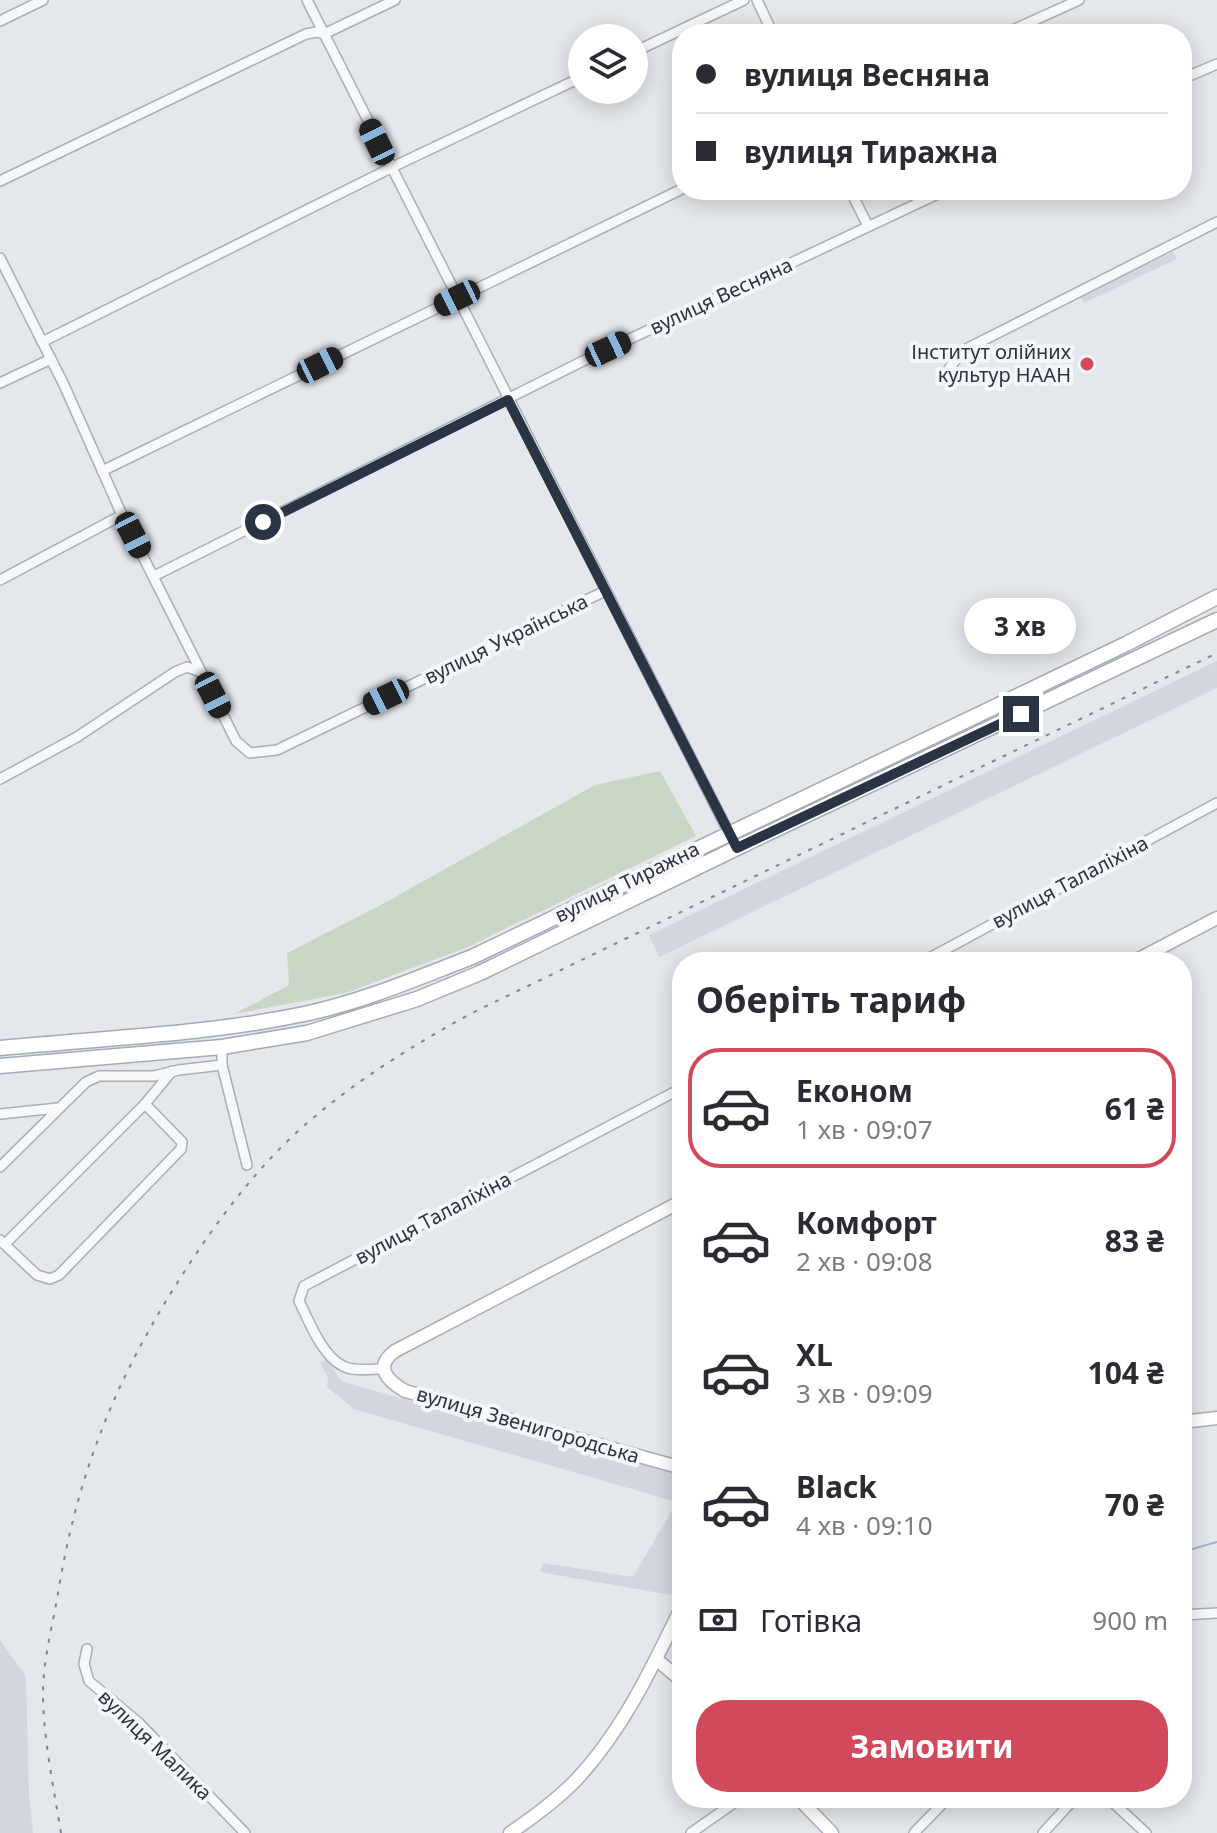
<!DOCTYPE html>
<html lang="uk">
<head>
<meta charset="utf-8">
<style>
	:root { --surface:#fff; --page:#f7f7f7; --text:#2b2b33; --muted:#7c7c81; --line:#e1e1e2; --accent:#d1495b }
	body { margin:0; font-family:"Noto Sans",sans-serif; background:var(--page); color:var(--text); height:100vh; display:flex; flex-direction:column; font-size:30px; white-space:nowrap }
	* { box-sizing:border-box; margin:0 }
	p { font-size:26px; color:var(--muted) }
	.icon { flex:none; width:44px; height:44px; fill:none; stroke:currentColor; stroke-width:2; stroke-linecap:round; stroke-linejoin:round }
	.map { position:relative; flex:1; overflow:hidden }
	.side { position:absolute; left:672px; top:952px; width:520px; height:856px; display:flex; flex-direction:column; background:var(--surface); border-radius:32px; box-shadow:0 4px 20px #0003 }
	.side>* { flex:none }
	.guide { position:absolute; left:672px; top:24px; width:520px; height:176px; border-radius:32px; box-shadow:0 4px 20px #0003; display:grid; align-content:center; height:176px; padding:0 24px; background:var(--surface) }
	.controls { position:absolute; left:568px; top:24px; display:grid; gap:16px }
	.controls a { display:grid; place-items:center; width:80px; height:80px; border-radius:50%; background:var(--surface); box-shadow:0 4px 20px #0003; font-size:40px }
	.end { position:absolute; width:36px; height:36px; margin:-18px; border:10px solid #2b3445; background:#fff; box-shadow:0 0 0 4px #fff }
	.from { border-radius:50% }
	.bubble { position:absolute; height:56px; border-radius:28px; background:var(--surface); box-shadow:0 4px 20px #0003; font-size:26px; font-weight:700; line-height:56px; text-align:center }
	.car { position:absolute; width:24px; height:48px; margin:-24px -12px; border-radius:10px; box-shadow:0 0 6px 2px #0007; background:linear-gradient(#222 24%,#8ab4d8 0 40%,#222 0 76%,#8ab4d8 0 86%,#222 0) }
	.guide b { display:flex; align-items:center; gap:28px; height:76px; font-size:30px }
	.guide b+b { border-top:2px solid var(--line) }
	.guide i { width:20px; height:20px; background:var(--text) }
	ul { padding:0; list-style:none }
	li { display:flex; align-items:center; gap:24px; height:120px; margin:0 16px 12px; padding:0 8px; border:4px solid transparent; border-radius:32px }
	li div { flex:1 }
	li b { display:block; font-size:30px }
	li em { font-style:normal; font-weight:700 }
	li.active { border-color:var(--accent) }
	li>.icon { width:72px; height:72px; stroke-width:1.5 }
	h2 { padding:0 24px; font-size:36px; line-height:96px }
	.pay { display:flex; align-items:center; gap:20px; height:88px; padding:0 24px; font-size:30px }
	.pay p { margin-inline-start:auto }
	.action { display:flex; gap:16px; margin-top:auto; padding:16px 24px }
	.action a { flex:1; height:92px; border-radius:32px; background:var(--accent); color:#fff; font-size:32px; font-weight:700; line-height:92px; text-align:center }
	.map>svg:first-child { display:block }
</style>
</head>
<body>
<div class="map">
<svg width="1217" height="1833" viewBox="0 0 1217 1833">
	<rect width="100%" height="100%" fill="#e4e7ec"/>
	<g fill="#d2d6de">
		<polygon points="1173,252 1177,259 1084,303 1080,296"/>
		<polygon points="1217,661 1217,688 659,957 649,935"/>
		<polygon points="327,1359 341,1381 553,1442 682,1474 682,1586 677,1596 540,1572 543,1563 633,1577 677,1502 354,1409 327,1387 328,1377 320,1363"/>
		<polygon points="0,1640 26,1677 29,1795 33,1833 0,1833"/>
	</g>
	<polygon fill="#c9d6c5" points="660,771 696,836 468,947 346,993 234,1014 289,985 287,953 379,906 595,785"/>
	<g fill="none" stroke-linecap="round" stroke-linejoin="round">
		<polyline stroke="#9fb4cc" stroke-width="2" points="1182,1552 1217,1542"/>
		<defs>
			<g id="street">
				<polyline points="307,0 730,835"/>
				<polyline points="757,0 773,34"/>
				<polyline points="0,21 43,0"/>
				<polyline points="1004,34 1079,0"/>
				<polyline points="634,52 744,0"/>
				<polyline points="1182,79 1217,64"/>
				<polyline points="0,181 306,34 317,32 324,34 395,0"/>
				<polyline points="850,190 868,226"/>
				<polyline points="0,258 64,385 122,515 236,741 250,753 277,750 605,591"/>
				<polyline points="42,342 399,164 582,77"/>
				<polyline points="949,376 949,369 962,351 1217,222"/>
				<polyline points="0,383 51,359"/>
				<polyline points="102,471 682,189"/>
				<polyline points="154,576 583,361 946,190"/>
				<polyline points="0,580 122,515"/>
				<polyline points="0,779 77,737 175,672 187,667 201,672"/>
				<polyline points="922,962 1217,803"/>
				<polyline points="222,1047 222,1065 247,1165"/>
				<polyline points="0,1114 58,1108"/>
				<polyline points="0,1167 86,1082 99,1076 154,1076 179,1070 222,1065"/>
				<polyline points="0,1240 37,1275 50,1279 59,1275 181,1149 182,1142 145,1104"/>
				<polyline points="5,1244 145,1104 172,1071"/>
				<path d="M383,1369c-12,0 -29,3 -40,-3 -21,-10 -34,-45 -44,-65l5,-15 378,-198"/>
				<polyline points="1182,1615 1217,1613"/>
				<polyline points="87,1649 84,1664 89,1681 139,1723 245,1833"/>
				<polyline points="1108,1798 1146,1833"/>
				<polyline points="691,1833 741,1798"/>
				<polyline points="914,1833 948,1798"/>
				<polyline points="1043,1833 1075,1798"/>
			</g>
			<g id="secondary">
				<polyline points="1133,962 1217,918"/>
				<path d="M682,1201l-287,150c-22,16 -7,30 10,40l277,77"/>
				<polyline points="1182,1422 1217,1418"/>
				<polyline points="656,1659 682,1681"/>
				<polyline points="798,1798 832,1833"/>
				<path d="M510,1833c22,-15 48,-34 67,-54 46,-49 76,-113 105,-173"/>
			</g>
			<g id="primary">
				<path d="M0,1048c101,-10 204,-13 304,-34 58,-12 113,-36 168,-57l654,-313 91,-47"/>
				<polyline points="0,1066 222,1047 307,1033 417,999 480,973 737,848 1217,620"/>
			</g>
		</defs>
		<use href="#street" stroke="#a9aeb7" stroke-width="12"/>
		<use href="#secondary" stroke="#a9aeb7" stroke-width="15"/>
		<use href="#primary" stroke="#a3abb8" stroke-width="17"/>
		<use href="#street" stroke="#f7f8fa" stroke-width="9"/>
		<use href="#secondary" stroke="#fff" stroke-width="12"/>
		<use href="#primary" stroke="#fff" stroke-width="14"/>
		<path stroke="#7d8696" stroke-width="2" stroke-dasharray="4 8" stroke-linecap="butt" d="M61,1833c-7,-43 -19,-102 -18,-144 1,-34 11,-69 16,-102 21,-124 62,-219 131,-324 31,-47 65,-92 107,-131 53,-48 113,-85 175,-119l745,-360"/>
	</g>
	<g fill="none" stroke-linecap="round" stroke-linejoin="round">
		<polyline stroke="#2b3445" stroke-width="10" points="263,522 508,400 737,848 1021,714"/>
	</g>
	<circle fill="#d1495b" stroke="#f4f6f9" stroke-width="3" cx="1087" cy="364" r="8"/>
	<g text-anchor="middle" stroke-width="8" stroke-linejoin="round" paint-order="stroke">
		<g font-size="20" fill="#2b3445" stroke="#f4f6f9">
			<text transform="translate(721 296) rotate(-25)" y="7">вулиця Весняна</text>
			<text transform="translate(506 639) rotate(-26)" y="7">вулиця Українська</text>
			<text transform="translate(627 882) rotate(-26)" y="7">вулиця Тиражна</text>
			<text transform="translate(1070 882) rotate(-28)" y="7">вулиця Талаліхіна</text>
			<text transform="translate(433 1218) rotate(-28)" y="7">вулиця Талаліхіна</text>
			<text transform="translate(528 1425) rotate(16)" y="7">вулиця Звенигородська</text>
			<text transform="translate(155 1745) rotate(44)" y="7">вулиця Малика</text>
		</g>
		<g font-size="20" fill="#2b3445" stroke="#f4f6f9" text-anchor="end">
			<text x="1071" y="359">Інститут олійних<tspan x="1071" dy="23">культур НААН</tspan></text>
		</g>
	</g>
</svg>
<div class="controls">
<a><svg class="icon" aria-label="layers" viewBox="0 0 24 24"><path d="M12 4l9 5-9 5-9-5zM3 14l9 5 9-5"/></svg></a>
</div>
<i class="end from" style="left:263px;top:522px"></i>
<i class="end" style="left:1021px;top:714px"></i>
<div class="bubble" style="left:964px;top:598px;width:112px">3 хв</div>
<i class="car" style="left:377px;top:142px;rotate:334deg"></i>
<i class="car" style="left:457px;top:298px;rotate:244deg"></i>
<i class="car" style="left:608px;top:349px;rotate:65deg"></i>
<i class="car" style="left:320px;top:365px;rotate:64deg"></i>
<i class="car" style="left:133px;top:535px;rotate:153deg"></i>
<i class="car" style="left:213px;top:695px;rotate:153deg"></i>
<i class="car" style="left:386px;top:697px;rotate:244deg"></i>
<div class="guide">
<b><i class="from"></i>вулиця Весняна</b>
<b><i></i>вулиця Тиражна</b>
</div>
<section class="side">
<h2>Оберіть тариф</h2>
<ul>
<li class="active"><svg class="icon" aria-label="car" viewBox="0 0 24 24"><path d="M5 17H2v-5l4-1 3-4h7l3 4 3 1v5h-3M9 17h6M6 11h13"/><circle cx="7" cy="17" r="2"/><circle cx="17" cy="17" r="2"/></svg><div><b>Економ</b><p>1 хв · 09:07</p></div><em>61 ₴</em></li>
<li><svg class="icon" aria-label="car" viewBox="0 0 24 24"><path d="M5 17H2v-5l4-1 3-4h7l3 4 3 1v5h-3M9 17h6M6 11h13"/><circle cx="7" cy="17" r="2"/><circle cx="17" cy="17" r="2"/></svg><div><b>Комфорт</b><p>2 хв · 09:08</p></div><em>83 ₴</em></li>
<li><svg class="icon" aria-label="car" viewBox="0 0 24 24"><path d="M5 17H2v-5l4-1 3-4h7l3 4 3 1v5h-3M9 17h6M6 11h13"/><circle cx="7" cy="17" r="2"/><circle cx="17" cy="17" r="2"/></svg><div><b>XL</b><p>3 хв · 09:09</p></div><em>104 ₴</em></li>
<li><svg class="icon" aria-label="car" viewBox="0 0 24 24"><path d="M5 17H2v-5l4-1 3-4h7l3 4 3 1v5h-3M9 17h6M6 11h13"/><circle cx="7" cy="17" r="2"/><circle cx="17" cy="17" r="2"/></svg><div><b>Black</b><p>4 хв · 09:10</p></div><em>70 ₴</em></li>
</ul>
<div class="pay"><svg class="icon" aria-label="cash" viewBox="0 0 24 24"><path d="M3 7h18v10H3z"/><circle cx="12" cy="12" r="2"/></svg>Готівка<p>900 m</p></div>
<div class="action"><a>Замовити</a></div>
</section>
</div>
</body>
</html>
